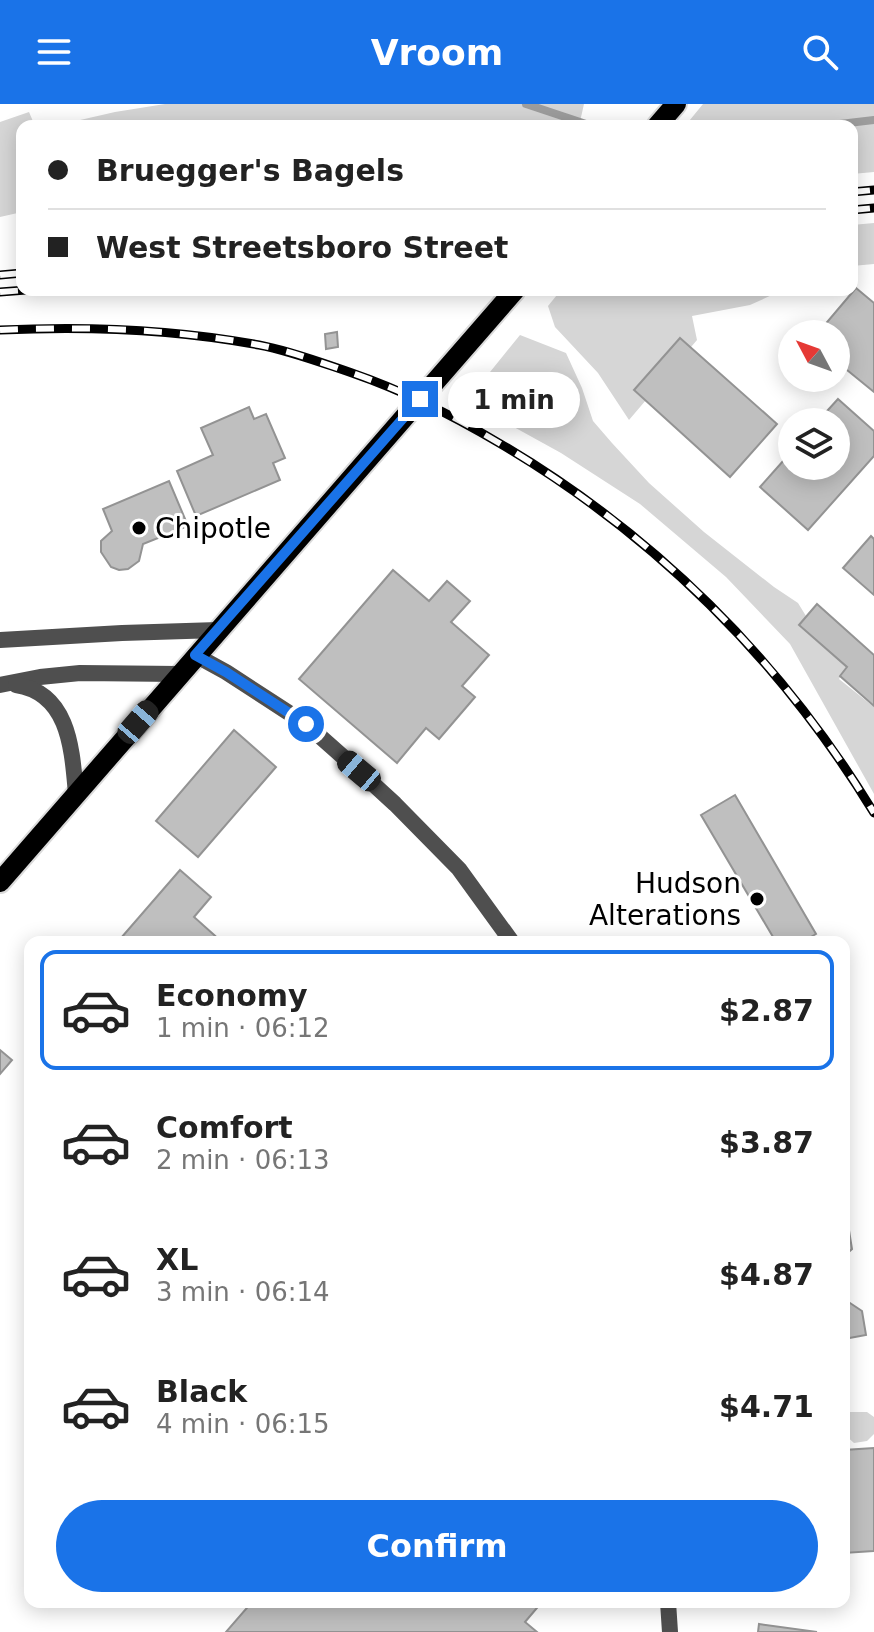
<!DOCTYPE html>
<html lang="en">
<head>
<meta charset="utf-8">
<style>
	:root { --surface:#fff; --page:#f2f2f2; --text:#222; --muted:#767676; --line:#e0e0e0; --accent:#1a73e8 }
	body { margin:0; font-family:"DejaVu Sans",sans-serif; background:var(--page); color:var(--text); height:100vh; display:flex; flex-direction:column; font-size:30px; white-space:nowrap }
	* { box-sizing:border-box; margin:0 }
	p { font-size:26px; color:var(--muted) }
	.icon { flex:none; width:44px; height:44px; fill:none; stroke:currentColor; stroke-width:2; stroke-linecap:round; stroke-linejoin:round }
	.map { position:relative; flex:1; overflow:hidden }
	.drawer { position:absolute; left:24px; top:832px; width:826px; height:672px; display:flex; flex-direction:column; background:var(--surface); border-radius:16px; box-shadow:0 4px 20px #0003 }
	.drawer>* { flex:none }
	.banner { position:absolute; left:16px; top:16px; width:842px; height:176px; border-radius:16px; box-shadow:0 4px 20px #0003; display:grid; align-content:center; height:176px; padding:0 32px; background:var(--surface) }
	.needle { width:52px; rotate:311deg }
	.tools { position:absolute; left:778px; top:216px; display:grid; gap:16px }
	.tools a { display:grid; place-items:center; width:72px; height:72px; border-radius:50%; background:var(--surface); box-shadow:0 4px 20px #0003; font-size:40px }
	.end { position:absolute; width:36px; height:36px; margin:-18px; border:10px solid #1a73e8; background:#fff; box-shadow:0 0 0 4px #fff }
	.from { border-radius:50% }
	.bubble { position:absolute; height:56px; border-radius:28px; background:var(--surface); box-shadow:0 4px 20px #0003; font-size:26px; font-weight:800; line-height:56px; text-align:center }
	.car { position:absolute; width:24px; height:48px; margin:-24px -12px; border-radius:10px; box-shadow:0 0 6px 2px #0007; background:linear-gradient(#222 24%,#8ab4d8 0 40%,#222 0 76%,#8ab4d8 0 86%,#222 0) }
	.banner b { display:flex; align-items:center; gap:28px; height:76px; font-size:30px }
	.banner b+b { border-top:2px solid var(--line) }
	.banner i { width:20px; height:20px; background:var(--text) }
	ul { padding:14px 0 0; list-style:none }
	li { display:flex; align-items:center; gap:24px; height:120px; margin:0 16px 12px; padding:0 16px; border:4px solid transparent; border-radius:16px }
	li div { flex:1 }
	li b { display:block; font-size:30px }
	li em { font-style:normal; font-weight:800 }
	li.active { border-color:var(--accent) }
	li>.icon { width:72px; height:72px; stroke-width:1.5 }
	.button { display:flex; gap:16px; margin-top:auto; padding:16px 32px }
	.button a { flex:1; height:92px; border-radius:48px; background:var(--accent); color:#fff; font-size:32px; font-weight:800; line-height:92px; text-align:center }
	header { display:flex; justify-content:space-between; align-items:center; height:104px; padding:0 32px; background:var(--accent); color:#fff; font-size:36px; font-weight:800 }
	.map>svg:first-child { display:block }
</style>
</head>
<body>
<header><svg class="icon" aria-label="menu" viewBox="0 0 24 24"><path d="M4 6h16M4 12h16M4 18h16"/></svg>Vroom<svg class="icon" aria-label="search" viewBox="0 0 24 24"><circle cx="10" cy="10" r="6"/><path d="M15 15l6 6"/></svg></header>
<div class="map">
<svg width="874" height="1528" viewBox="0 0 874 1528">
	<rect width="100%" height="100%" fill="#fff"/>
	<g fill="#d6d6d6">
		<polygon points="165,0 584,0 579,22 54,22 115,8"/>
		<polygon points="703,0 874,0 874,68 852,70 852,22 685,22"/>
		<polygon points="29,8 35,22 22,22 22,108 0,113 0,18"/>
		<polygon points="874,119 874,160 852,162 852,121"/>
		<polygon points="561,186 783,186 750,201 692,212 697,236 629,316 598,269 555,223 548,202"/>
		<polygon points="520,231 566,249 582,284 593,317 612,339 649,379 704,428 774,483 798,499 806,512 800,521 847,563 839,575 874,603 874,690 790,540 726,473 640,400 561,349 487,308 465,299"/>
		<polygon points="849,1308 867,1308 874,1313 874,1330 867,1337 854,1339 844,1330 844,1314"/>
	</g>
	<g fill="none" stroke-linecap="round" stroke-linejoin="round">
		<g stroke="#9d9d9d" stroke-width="8">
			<polyline points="526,0 592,22"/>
			<polyline points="823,22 874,16"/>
		</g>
	</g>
	<g fill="#bfbfbf" stroke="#939393" stroke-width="2">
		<polygon points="856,184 874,199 874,288 836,257 836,230 817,230"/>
		<polygon points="337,228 338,243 326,245 325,230"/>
		<polygon points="680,234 777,320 730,373 634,286"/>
		<polygon points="838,295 874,327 874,352 808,426 760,383 792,347 792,362 836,362 836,318 817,318"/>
		<polygon points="249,303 254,315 266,310 285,354 273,359 280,376 196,412 177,367 213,351 201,324"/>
		<polygon points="169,377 188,422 143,440 139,457 128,465 119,466 111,463 101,448 101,437 112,427 103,405"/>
		<polygon points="871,432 874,435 874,491 843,464"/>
		<polygon points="393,466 429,497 447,477 470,497 451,518 489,551 462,582 475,593 439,635 426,624 397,659 299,575"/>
		<polygon points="817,500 874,551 874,602 840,572 847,563 799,521"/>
		<polygon points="234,626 276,663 198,753 156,717"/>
		<polygon points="735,691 816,830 802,838 776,838 701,711"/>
		<polygon points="180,766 211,793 194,813 222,838 125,838 121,834"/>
		<polygon points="0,946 12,956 0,970"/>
		<polygon points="844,1120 848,1120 852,1145 844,1152"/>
		<polygon points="844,1195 862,1207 866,1231 844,1235"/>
		<polygon points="874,1344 874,1447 844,1449 844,1346"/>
		<polygon points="252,1498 542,1498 525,1518 537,1528 226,1528"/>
		<polygon points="759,1520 817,1528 758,1528"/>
	</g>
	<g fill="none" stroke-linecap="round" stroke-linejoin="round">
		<defs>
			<g id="primary">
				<polyline points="657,22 676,0"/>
				<polyline points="0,778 515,186"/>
			</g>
		</defs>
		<use href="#primary" stroke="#dbdbdb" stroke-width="24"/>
		<g stroke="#4f4f4f" stroke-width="16">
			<polyline points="0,536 122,529 218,526"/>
			<polyline points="195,551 226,568 306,620 359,667 395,700 459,765 512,838"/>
			<polyline points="0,581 40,573 80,569 179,570"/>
			<path d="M16,581c54,8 56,66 60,109"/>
			<polyline points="668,1498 670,1528"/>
		</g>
		<use href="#primary" stroke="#000" stroke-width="20"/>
		<defs>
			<g id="rail">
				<polyline points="852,88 874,86"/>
				<polyline points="852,106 874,104"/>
				<polyline points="0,171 22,169"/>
				<polyline points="0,188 26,186"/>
				<path d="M0,226c86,-4 174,-1 259,15 32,6 63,18 93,28 52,18 100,42 147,70 155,91 282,217 375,370"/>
			</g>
		</defs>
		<use href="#rail" stroke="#000" stroke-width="9"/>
		<use href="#rail" stroke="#fff" stroke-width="6" stroke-dasharray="18" stroke-linecap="butt"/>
	</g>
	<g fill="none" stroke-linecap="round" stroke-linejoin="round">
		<polyline stroke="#1a73e8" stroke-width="10" points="306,620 226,568 195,551 420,295"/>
	</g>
	<g fill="#000" stroke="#fff" stroke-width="3">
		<circle cx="139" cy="424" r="8"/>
		<circle cx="757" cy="795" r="8"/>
	</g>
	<g text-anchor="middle" stroke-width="6" stroke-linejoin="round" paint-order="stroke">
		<g font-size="28" fill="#000" stroke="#fff" text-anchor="start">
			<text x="155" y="434">Chipotle</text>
			<text x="741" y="789" text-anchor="end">Hudson<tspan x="741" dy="32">Alterations</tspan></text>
		</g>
	</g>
</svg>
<div class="tools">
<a><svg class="needle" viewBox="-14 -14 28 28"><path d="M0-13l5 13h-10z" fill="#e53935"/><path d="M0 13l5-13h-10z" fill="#767676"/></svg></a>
<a><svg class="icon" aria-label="layers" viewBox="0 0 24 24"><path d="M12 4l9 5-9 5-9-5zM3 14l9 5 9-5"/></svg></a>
</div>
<i class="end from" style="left:306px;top:620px"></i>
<i class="end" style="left:420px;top:295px"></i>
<div class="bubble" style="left:448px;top:268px;width:132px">1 min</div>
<i class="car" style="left:138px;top:618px;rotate:41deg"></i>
<i class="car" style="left:359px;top:667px;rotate:310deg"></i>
<div class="banner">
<b><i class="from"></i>Bruegger's Bagels</b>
<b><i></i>West Streetsboro Street</b>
</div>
<section class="drawer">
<ul>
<li class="active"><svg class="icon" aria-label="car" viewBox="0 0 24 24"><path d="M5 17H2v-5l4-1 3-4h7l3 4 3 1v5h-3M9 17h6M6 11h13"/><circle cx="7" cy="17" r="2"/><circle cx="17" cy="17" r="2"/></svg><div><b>Economy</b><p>1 min · 06:12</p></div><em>$2.87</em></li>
<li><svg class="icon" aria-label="car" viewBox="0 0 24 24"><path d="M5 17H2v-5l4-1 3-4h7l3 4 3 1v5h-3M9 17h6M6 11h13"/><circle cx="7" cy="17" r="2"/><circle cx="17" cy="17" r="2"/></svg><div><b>Comfort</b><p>2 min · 06:13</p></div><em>$3.87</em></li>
<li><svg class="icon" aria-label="car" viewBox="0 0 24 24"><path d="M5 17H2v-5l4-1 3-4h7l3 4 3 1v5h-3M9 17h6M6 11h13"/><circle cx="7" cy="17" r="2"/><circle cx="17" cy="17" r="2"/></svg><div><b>XL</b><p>3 min · 06:14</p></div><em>$4.87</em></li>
<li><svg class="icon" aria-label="car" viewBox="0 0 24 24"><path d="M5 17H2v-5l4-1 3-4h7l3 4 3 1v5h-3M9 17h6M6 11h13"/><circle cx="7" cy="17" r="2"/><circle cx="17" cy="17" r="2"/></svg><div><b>Black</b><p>4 min · 06:15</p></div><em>$4.71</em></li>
</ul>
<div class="button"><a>Confirm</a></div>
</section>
</div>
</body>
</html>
